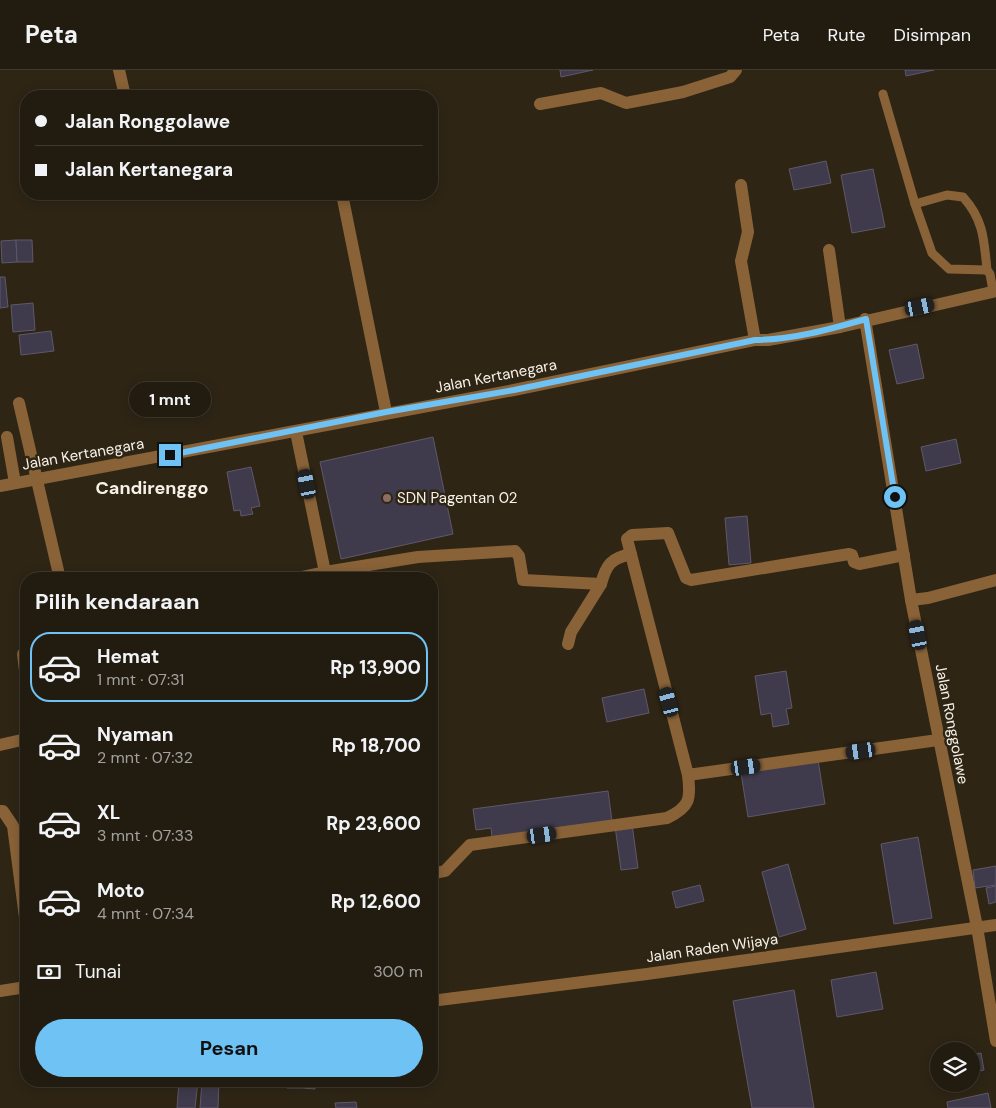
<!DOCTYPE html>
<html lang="id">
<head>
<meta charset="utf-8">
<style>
	:root { --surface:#221c10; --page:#2e291e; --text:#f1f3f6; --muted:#a2a19f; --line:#3f3a30; --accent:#6fc2f4 }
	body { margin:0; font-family:"DM Sans",sans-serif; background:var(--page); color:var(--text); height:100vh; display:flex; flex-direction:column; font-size:19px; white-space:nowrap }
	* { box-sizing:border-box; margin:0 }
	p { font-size:16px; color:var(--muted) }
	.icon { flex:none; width:28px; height:28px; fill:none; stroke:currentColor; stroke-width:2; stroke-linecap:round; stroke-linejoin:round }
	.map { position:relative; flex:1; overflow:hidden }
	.sheet { position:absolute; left:20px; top:502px; width:418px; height:515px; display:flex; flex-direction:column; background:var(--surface); border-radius:20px; box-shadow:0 2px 12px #0003,0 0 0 1px var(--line) }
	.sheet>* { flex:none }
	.guide { position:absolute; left:20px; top:20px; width:418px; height:110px; border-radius:20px; box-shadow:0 2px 12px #0003,0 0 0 1px var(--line); display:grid; align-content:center; height:110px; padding:0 15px; background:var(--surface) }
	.fabs { position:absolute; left:930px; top:972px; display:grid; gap:10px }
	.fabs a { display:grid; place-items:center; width:50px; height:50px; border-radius:50%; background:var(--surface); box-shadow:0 2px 12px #0003,0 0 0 1px var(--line); font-size:25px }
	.end { position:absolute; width:22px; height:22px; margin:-11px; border:6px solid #6fc2f4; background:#111; box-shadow:0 0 0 2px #111 }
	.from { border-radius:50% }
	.bubble { position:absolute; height:35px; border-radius:18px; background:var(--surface); box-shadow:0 2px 12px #0003,0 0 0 1px var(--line); font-size:16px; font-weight:700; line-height:35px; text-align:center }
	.car { position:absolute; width:15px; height:30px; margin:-15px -8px; border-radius:6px; box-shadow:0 0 4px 1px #0007; background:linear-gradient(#222 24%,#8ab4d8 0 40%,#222 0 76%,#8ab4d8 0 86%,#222 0) }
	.guide b { display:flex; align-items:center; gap:18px; height:48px; font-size:19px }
	.guide b+b { border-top:1px solid var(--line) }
	.guide i { width:12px; height:12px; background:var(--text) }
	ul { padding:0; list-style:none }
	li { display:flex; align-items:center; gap:15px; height:70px; margin:0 10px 8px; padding:0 5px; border:2px solid transparent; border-radius:20px }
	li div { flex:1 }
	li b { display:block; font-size:19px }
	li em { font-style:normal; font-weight:700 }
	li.active { border-color:var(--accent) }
	li>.icon { width:45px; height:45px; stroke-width:1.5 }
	h2 { padding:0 15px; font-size:22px; line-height:60px }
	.pay { display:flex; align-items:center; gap:12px; height:55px; padding:0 15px; font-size:19px }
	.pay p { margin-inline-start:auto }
	.primary-button { display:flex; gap:10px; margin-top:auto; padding:10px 15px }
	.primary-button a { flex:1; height:58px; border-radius:30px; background:var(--accent); color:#111; font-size:20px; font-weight:700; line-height:58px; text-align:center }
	header { display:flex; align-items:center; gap:30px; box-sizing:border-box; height:70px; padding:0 25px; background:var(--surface); border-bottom:1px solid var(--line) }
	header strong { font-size:24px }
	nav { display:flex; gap:28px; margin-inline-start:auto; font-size:18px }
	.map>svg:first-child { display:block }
</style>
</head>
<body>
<header>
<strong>Peta</strong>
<nav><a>Peta</a><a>Rute</a><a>Disimpan</a></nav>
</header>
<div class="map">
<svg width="996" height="1038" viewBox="0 0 996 1038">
	<rect width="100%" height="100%" fill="#2e2515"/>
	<g fill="#403b4c" stroke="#5e586a">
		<polygon points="560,0 593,0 561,7"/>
		<polygon points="905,0 934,0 906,6"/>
		<polygon points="826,91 831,113 794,120 789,99"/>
		<polygon points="873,99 885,157 852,163 841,105"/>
		<polygon points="16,170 17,192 2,193 1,171"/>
		<polygon points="16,170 32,170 33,192 17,192"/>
		<polygon points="0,207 5,207 8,237 0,238"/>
		<polygon points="33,233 35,260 13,262 11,235"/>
		<polygon points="51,261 54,281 21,285 19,265"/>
		<polygon points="917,274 924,308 897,314 889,280"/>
		<polygon points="433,367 453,464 341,489 320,392"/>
		<polygon points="956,369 961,393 926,401 921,377"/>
		<polygon points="251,397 260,436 251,438 253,444 241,446 240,440 234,441 227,402"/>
		<polygon points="747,446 751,493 729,495 725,448"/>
		<polygon points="786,601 792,638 786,639 789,654 773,657 771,643 761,645 755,606"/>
		<polygon points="644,619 649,643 607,652 602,628"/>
		<polygon points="818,690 825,734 748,747 741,703"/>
		<polygon points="608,721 612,751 492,767 491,758 476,760 473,739"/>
		<polygon points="632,754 638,798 621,800 615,756"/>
		<polygon points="918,767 932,848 894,854 881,774"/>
		<polygon points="788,794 806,859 779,867 762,802"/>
		<polygon points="996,796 996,815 975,818 973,800"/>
		<polygon points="700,815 704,831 676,838 672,822"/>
		<polygon points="996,816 996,832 989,834 986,818"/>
		<polygon points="876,902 883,939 837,947 831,910"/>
		<polygon points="794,920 814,1038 752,1038 733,931"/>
		<polygon points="981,983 984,1000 971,1003 971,985"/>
		<polygon points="179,1011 198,1011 195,1038 177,1038"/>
		<polygon points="202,1011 219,1011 218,1038 200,1038"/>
		<polygon points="222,1011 244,1011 243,1016 222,1013"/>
		<polygon points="288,1011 302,1011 302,1018 287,1018"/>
		<polygon points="302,1011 315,1011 315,1019 302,1018"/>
		<polygon points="988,1023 991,1038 948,1038 947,1032"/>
		<polygon points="356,1032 357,1038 336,1038 335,1033"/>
	</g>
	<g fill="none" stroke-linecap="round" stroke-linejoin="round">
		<g stroke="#896237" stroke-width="9">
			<polyline points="883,24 915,134 932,183 949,199 987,200"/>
			<path d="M915,134l32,-9 16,2c21,23 21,44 24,73l3,4 3,17"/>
		</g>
		<g stroke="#896237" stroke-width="12">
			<polyline points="119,0 125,26"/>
			<polyline points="540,34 601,23 626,33 683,22 730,7 736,0"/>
			<polyline points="741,115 748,162 741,191 755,270"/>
			<polyline points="342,124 386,342"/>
			<polyline points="829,180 840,257"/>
			<polyline points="865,249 911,530 977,857 996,971"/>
			<polyline points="19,333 60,509"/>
			<polyline points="7,367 15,413"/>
			<polyline points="0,416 514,320 755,270 768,270 840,257 996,221"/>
			<polyline points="904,485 859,494 854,492 852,485 849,484 691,510 686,508 668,463 632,465 627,469 688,705 938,670"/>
			<polyline points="325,502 418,487 515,481 519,486 523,510 601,514 571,562 568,574"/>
			<polyline points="292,509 325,502 296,362"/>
			<path d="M601,514c5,-19 10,-26 30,-30"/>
			<polyline points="911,530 928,528 996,510"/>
			<polyline points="23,584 26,609"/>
			<polyline points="0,675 26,669"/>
			<polyline points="0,741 3,741 13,756 26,855"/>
			<path d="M431,804l14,-3 25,-26 197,-27c23,-11 24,-19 21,-43"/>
			<polyline points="0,921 26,917"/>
			<polyline points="431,931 647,904 996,855"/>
		</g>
	</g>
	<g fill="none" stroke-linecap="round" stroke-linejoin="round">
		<path stroke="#6fc2f4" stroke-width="6" d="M170,385l216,-43 128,-22 241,-50c36,0 76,-11 111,-21l29,178"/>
	</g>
	<circle fill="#8d6e63" stroke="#2e2515" stroke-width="2" cx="387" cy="428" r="5"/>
	<g text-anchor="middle" stroke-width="5" stroke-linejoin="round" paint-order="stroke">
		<g font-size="15" fill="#f7f1e7" stroke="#2e2515">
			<text transform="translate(496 306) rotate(-11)" y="5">Jalan Kertanegara</text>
			<text transform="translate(83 384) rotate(-10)" y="5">Jalan Kertanegara</text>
			<text transform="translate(952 654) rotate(79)" y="5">Jalan Ronggolawe</text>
			<text transform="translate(712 878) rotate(-8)" y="5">Jalan Raden Wijaya</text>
		</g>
		<g font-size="15" fill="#f7f1e7" stroke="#2e2515" text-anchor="start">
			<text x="397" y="433">SDN Pagentan 02</text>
		</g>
		<g font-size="18" font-weight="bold" fill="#f7f1e7" stroke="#2e2515">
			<text x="152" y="424">Candirenggo</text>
		</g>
	</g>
</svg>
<div class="fabs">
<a><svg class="icon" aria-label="layers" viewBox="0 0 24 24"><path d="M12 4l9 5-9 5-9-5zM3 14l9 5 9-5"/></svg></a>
</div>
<i class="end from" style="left:895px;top:427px"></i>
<i class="end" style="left:170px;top:385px"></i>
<div class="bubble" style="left:129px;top:312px;width:82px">1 mnt</div>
<i class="car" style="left:920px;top:237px;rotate:78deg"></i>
<i class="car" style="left:307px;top:414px;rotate:349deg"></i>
<i class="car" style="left:918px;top:565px;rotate:349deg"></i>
<i class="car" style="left:669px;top:632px;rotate:345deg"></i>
<i class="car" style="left:861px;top:681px;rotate:262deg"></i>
<i class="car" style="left:746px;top:697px;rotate:82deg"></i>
<i class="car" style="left:542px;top:765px;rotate:82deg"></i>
<div class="guide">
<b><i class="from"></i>Jalan Ronggolawe</b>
<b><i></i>Jalan Kertanegara</b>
</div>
<section class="sheet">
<h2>Pilih kendaraan</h2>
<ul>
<li class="active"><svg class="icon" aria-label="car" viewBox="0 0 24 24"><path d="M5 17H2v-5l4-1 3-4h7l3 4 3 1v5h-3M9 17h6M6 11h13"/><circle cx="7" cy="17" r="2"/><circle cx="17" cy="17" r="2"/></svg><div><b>Hemat</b><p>1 mnt · 07:31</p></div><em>Rp 13,900</em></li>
<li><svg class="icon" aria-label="car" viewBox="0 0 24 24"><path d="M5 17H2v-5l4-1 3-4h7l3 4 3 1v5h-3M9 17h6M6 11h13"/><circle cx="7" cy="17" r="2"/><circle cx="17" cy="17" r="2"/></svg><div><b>Nyaman</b><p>2 mnt · 07:32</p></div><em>Rp 18,700</em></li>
<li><svg class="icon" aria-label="car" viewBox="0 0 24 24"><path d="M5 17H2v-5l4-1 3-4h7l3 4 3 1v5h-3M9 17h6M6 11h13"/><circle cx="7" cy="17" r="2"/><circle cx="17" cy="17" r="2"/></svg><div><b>XL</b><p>3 mnt · 07:33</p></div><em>Rp 23,600</em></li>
<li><svg class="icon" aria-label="car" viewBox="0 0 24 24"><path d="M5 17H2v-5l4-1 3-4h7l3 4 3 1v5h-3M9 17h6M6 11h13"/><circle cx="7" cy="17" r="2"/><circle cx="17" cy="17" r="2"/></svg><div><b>Moto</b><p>4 mnt · 07:34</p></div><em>Rp 12,600</em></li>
</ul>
<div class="pay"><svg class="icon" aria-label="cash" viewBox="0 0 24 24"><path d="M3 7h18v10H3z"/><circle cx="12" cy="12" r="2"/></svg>Tunai<p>300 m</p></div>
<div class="primary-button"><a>Pesan</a></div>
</section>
</div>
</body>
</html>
